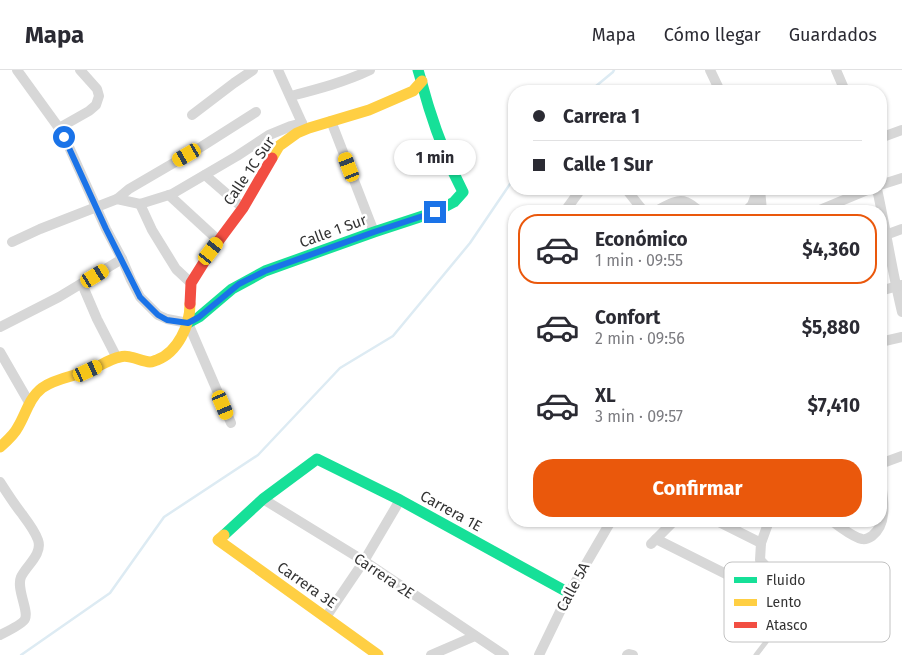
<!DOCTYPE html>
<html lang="es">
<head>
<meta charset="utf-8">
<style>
	:root { --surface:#fff; --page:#f2f2f3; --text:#2b2b33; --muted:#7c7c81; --line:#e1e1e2; --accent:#ea580c }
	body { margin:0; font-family:"Fira Sans",sans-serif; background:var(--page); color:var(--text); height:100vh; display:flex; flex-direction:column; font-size:19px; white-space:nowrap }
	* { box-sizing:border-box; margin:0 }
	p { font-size:16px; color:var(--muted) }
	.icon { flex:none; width:28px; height:28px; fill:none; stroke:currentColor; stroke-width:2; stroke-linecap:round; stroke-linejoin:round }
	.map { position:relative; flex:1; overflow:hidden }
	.sheet { position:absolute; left:508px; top:135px; width:379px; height:322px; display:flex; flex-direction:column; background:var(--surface); border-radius:20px; box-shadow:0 1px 4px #0004 }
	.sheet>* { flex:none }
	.top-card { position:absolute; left:508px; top:15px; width:379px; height:110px; border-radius:20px; box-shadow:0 1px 4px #0004; display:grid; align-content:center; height:110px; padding:0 25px; background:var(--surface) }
	.end { position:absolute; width:22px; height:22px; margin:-11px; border:6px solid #1a73e8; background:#fff; box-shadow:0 0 0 2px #fff }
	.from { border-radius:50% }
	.bubble { position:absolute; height:35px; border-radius:18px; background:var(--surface); box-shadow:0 1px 4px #0004; font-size:16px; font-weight:700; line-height:35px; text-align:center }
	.car { position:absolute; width:15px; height:30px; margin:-15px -8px; border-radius:6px; box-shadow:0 0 4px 1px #0007; background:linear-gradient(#f5c518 24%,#345 0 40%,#f5c518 0 76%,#345 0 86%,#f5c518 0) }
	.top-card b { display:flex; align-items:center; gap:18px; height:48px; font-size:19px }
	.top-card b+b { border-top:1px solid var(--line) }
	.top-card i { width:12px; height:12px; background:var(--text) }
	ul { padding:9px 0 0; list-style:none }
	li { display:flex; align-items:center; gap:15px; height:70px; margin:0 10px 8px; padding:0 15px; border:2px solid transparent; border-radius:20px }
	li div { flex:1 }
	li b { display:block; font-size:19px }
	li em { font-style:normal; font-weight:700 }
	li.active { border-color:var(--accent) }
	li>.icon { width:45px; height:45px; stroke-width:1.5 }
	.action { display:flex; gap:10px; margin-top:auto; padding:10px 25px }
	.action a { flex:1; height:58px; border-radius:20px; background:var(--accent); color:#fff; font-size:20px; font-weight:700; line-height:58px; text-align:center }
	header { display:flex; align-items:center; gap:30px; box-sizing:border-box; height:70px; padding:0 25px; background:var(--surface); border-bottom:1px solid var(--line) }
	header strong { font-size:24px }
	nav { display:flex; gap:28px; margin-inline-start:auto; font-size:18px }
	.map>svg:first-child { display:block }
</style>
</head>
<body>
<header>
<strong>Mapa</strong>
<nav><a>Mapa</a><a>Cómo llegar</a><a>Guardados</a></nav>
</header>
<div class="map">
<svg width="902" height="585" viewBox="0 0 902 585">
	<rect width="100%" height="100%" fill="#fff"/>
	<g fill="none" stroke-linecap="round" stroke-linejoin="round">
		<g stroke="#ddebf3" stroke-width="2.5">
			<polyline points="590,21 613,2 614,0"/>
			<polyline points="21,585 110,523 164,447 258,385 340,298 393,266 470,173 514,108"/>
		</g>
		<polyline stroke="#d7d7d7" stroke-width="5" points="756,585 766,572"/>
		<g stroke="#d7d7d7" stroke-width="10">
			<polyline points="17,0 59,58 69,77 106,159 122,189 131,210 140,227 158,245 167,249 188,253 231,353"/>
			<polyline points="278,0 302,53 304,59"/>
			<polyline points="710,0 720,21"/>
			<polyline points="836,0 845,21"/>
			<path d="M291,26c27,-7 54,-14 79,-26"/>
			<polyline points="192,45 234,13 253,0"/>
			<polyline points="331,51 374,162"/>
			<polyline points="59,58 89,41 96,35 99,26 97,19 80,0"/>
			<polyline points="880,68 902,60"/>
			<polyline points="205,105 243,138"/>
			<polyline points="880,115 902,108"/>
			<polyline points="626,119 641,138 645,141"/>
			<polyline points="760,119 762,141"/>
			<path d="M877,119c9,41 15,82 25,123"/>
			<polyline points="169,125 219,171"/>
			<polyline points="117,129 129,119 201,77 256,42"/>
			<polyline points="140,134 152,160 176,199 191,213"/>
			<polyline points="565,141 581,119"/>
			<path d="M656,141c8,-4 21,-13 30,-9 5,2 9,6 14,9"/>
			<polyline points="746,141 752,135 758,119"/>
			<polyline points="817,141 870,119"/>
			<polyline points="880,167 902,159"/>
			<polyline points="12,172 40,159 117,129 140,134 172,124 237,86 269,65 291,56 302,53"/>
			<polyline points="82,214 97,249 117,288"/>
			<polyline points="880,221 901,215"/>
			<polyline points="0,257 59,227 122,189"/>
			<polyline points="880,272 902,267"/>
			<polyline points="0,282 30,334"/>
			<polyline points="880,330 881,334"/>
			<polyline points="880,394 902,386"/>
			<path d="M0,412c7,11 14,22 22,32 6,8 13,17 16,26 5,14 -12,26 -17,37 -5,12 8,33 4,42 -2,5 -19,13 -25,16"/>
			<polyline points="263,429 364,491 504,585"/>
			<polyline points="717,451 761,473"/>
			<polyline points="769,451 761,473 760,490 773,504"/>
			<path d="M831,451c9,5 21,16 31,18 4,1 7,-1 10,-3 18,-14 10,-42 8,-61"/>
			<polyline points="656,469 728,505"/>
			<polyline points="651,474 674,451"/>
			<polyline points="326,547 364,491 400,430"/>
			<polyline points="431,585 475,566"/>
			<polyline points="539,585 569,523 611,451"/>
			<polyline points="627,585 629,584 633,585"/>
		</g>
		<g stroke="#16e098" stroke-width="11">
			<path d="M188,253l11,-6 33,-28 33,-18 109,-39 61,-20 19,-10 9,-10c-14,-27 -25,-55 -34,-84 -4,-13 -7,-25 -11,-38"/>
			<polyline points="224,465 263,429 317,389 400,430 569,523"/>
		</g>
		<g stroke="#ffcf43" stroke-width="11">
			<polyline points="272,88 279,76 297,63 309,58 369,40 413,21 422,11"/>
			<path d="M0,377c7,-6 14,-12 18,-20 8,-13 11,-29 24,-39 12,-9 32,-12 46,-17 11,-4 21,-12 32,-14 9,-3 20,4 30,5 2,0 4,-1 7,-2 21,-8 33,-35 33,-56"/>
			<polyline points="224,465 218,470 378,585"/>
		</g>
		<polyline stroke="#f24e42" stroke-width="11" points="190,234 191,213 211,181 243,138 272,88"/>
	</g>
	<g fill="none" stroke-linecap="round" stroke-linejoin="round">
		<polyline stroke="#1a73e8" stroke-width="6" points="64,67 106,159 140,227 158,245 167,250 188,253 199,247 239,214 265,201 374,162 435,142"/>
	</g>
	<g text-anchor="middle" stroke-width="5" stroke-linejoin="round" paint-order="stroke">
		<g font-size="15" fill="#333" stroke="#fff">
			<text transform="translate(249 101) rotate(-56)" y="5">Calle 1C Sur</text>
			<text transform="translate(333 161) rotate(-20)" y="5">Calle 1 Sur</text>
			<text transform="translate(451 441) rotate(29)" y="5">Carrera 1E</text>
			<text transform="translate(384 506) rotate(34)" y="5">Carrera 2E</text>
			<text transform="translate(307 515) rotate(35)" y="5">Carrera 3E</text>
			<text transform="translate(573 517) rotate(-62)" y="5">Calle 5A</text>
		</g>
	</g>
	<rect x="724" y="492" width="166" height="80" rx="8" fill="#fff" stroke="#c2c2c2" stroke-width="1"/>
	<rect x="734" y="507" width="23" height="6" fill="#16e098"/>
	<rect x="734" y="529" width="23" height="7" fill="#ffcf43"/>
	<rect x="734" y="552" width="23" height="6" fill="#f24e42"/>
	<g font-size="14" fill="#333">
		<text x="766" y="515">Fluido</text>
		<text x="766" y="537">Lento</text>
		<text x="766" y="560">Atasco</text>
	</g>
</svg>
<i class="end from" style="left:64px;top:67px"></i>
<i class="end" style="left:435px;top:142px"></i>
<div class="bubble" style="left:394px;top:70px;width:82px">1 min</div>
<i class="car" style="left:187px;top:85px;rotate:240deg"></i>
<i class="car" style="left:349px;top:97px;rotate:339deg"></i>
<i class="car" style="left:211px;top:181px;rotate:37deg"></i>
<i class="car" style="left:95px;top:206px;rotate:59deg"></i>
<i class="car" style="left:88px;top:301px;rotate:65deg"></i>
<i class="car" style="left:223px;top:335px;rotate:157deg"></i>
<div class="top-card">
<b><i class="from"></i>Carrera 1</b>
<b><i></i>Calle 1 Sur</b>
</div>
<section class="sheet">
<ul>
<li class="active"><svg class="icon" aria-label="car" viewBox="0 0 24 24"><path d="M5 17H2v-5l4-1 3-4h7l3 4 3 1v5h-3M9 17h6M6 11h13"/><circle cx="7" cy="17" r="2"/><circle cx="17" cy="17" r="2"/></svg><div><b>Económico</b><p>1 min · 09:55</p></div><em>$4,360</em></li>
<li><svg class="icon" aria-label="car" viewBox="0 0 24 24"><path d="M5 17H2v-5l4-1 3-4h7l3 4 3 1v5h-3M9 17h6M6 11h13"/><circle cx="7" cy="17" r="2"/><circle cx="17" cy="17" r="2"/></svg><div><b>Confort</b><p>2 min · 09:56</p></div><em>$5,880</em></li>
<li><svg class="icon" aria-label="car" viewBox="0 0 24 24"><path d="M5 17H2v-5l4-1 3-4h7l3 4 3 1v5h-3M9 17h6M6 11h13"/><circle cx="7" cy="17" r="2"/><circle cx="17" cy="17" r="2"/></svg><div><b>XL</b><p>3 min · 09:57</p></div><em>$7,410</em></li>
</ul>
<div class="action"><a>Confirmar</a></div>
</section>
</div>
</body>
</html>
